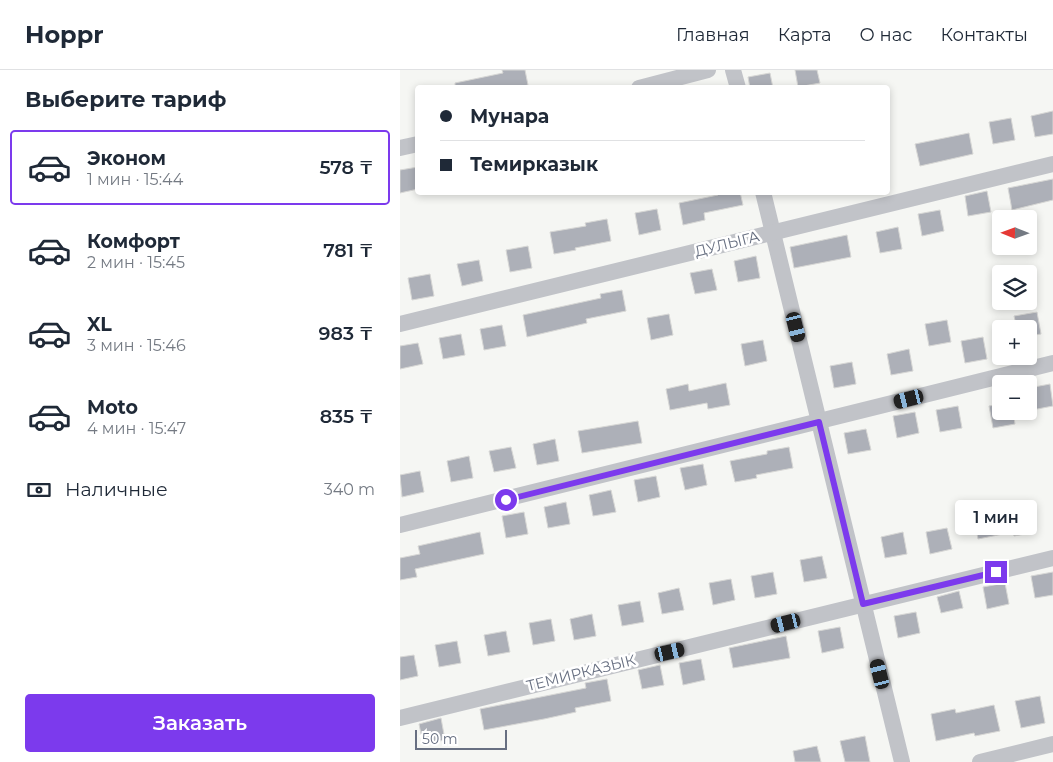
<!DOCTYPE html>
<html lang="ru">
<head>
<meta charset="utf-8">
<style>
	:root { --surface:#fff; --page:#f2f2f3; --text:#1f2937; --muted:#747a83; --line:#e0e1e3; --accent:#7c3aed }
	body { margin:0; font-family:Montserrat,sans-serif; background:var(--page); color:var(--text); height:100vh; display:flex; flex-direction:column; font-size:19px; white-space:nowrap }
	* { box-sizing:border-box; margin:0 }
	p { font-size:16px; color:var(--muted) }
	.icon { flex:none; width:28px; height:28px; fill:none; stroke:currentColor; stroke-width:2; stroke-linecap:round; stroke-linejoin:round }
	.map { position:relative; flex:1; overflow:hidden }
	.side { display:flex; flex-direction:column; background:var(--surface); width:400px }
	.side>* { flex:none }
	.top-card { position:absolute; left:15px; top:15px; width:475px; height:110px; border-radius:5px; box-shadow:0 2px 8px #0003; display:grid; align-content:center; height:110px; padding:0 25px; background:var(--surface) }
	.needle { width:32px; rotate:271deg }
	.fabs { position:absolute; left:592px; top:140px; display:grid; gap:10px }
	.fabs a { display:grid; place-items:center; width:45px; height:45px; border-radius:5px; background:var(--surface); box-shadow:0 2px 8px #0003; font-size:25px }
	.scale { position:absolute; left:15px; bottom:12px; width:92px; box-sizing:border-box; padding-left:5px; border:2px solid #676f81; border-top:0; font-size:14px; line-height:18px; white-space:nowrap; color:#676f81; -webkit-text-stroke:4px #fff; paint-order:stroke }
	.end { position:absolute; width:22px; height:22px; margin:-11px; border:6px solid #7c3aed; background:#fff; box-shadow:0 0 0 2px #fff }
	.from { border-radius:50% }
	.bubble { position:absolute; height:35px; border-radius:5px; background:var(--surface); box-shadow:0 2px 8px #0003; font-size:16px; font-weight:600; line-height:35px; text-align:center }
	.car { position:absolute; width:15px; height:30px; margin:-15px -8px; border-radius:6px; box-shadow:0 0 4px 1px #0007; background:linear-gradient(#222 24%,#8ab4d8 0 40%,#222 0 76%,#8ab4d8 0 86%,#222 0) }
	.top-card b { display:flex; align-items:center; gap:18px; height:48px; font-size:19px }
	.top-card b+b { border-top:1px solid var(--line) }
	.top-card i { width:12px; height:12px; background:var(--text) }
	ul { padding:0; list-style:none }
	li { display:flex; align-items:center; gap:15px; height:75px; margin:0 10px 8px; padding:0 15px; border:2px solid transparent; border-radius:5px }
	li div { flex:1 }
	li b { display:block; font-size:19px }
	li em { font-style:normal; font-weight:600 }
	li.selected { border-color:var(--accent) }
	li>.icon { width:45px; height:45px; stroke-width:1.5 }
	h2 { padding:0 25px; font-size:22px; line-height:60px }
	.pay { display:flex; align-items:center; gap:12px; height:55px; padding:0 25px; font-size:19px }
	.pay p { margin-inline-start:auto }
	.cta { display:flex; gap:10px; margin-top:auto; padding:10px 25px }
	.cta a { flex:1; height:58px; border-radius:5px; background:var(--accent); color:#fff; font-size:20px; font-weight:600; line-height:58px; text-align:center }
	header { display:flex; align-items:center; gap:30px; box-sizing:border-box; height:70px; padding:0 25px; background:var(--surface); border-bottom:1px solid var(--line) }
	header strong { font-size:24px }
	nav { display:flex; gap:28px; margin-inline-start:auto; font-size:18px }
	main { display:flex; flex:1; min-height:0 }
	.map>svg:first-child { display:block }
</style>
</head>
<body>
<header>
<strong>Hoppr</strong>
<nav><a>Главная</a><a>Карта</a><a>О нас</a><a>Контакты</a></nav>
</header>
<main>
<section class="side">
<h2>Выберите тариф</h2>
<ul>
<li class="selected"><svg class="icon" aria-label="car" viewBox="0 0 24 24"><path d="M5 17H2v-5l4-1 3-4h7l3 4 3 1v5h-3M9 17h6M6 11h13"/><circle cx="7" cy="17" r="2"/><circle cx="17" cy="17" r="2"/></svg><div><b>Эконом</b><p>1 мин · 15:44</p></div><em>578 ₸</em></li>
<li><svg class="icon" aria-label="car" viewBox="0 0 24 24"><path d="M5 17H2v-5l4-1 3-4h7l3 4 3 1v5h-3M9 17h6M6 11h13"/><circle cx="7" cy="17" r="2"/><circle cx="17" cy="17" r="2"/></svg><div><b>Комфорт</b><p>2 мин · 15:45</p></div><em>781 ₸</em></li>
<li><svg class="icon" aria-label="car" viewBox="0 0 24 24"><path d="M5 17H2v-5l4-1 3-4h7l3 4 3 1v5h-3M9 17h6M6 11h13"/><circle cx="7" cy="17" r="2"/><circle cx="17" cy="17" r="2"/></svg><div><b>XL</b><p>3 мин · 15:46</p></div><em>983 ₸</em></li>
<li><svg class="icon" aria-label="car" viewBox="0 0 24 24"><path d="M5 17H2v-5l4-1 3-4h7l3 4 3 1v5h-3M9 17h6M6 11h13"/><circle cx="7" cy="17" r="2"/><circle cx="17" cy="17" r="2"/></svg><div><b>Moto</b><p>4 мин · 15:47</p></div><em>835 ₸</em></li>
</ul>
<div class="pay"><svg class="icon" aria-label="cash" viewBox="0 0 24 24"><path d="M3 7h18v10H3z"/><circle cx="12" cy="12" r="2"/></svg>Наличные<p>340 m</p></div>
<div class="cta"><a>Заказать</a></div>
</section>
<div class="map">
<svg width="653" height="692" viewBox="0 0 653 692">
	<rect width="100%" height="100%" fill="#f5f6f3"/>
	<g fill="#adb0b8" stroke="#d7d7d5">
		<polygon points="102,0 125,0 128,15 116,18 55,18 55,13 103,3"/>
		<polygon points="395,0 417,0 420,13 398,17"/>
		<polygon points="370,3 373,18 350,18 348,7"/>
		<polygon points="653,41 653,64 635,67 631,46"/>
		<polygon points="611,48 615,70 593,74 589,52"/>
		<polygon points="569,63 573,84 520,96 515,74"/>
		<polygon points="18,97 18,119 0,123 0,100"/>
		<polygon points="653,109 653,130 612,140 608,118"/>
		<polygon points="587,121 591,142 568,146 565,126"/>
		<polygon points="318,122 340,122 343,135 304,143 305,150 283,155 279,133 318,125"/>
		<polygon points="257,139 261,160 239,165 235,143"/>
		<polygon points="540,140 544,161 522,166 518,144"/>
		<polygon points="207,149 211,171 175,178 176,180 154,184 150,162 186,156 185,153"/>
		<polygon points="498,157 502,179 480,183 476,162"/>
		<polygon points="447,165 451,187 394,198 390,177"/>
		<polygon points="128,176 132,198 110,202 106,180"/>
		<polygon points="356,186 360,208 338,212 334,191"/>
		<polygon points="79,190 83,211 62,216 57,194"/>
		<polygon points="312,199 317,220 295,224 290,203"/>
		<polygon points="30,204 34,226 12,230 8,208"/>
		<polygon points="222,220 226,241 186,249 187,253 127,267 123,245 201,228 200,224"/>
		<polygon points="637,242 641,264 629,266 629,259 617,259 614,246"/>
		<polygon points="269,244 273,265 251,270 247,248"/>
		<polygon points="547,250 551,272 529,276 525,254"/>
		<polygon points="102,255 106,276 84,280 80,259"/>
		<polygon points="61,264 65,285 43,289 39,268"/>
		<polygon points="583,267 587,289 565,293 561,271"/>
		<polygon points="363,270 367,291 345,296 341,274"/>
		<polygon points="18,273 23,294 0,299 0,276"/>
		<polygon points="509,279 513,301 491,305 487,284"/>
		<polygon points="452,292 456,314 434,318 430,296"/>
		<polygon points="326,313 330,335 308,339 307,333 270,340 266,319 288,314 289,321"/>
		<polygon points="650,314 653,336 632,340 629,318"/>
		<polygon points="601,334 601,341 613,341 615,354 593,358 589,336"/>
		<polygon points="558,336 562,358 540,362 536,340"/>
		<polygon points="515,342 519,363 497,368 493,346"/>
		<polygon points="238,351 242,373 182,383 178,361"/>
		<polygon points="466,359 471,380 448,384 444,363"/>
		<polygon points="155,369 159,391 137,395 133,374"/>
		<polygon points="111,377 116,398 94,402 89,381"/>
		<polygon points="389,377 393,398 356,405 357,408 335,412 330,391 367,384 367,381"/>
		<polygon points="69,386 73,408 51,412 47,391"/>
		<polygon points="303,394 307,415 285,420 280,398"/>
		<polygon points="20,401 24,422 2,427 0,405"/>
		<polygon points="256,406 260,427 238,432 234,410"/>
		<polygon points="211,420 216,442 193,446 189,425"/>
		<polygon points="166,432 170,454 148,458 144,437"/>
		<polygon points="631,441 636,462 614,466 613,462 578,469 574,447 596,443 597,447"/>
		<polygon points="124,442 128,464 106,468 102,446"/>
		<polygon points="547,458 552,479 530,484 526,462"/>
		<polygon points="80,462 84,484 15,499 17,507 0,510 0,488 20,484 18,476"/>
		<polygon points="503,462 507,484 485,488 481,467"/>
		<polygon points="422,486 427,508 404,512 400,490"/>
		<polygon points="373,502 377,524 355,528 351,506"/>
		<polygon points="653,502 653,525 635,528 631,506"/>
		<polygon points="331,509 335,530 313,535 309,513"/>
		<polygon points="605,513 609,534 587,539 583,517"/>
		<polygon points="279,518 284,540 262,544 258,523"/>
		<polygon points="559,521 563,538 541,543 537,527"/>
		<polygon points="240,531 244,552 222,556 218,535"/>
		<polygon points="516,542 520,563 498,568 494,546"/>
		<polygon points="192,544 196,566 174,570 170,549"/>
		<polygon points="151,549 155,571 133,575 129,553"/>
		<polygon points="440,557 444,578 422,583 418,561"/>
		<polygon points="106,561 110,582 88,586 84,565"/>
		<polygon points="386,566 390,588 333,598 329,578"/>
		<polygon points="57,571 61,593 39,597 35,575"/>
		<polygon points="14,585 18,606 0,610 0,587"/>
		<polygon points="301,589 305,610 283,615 279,593"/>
		<polygon points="260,595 264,615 242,619 238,600"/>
		<polygon points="207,609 211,631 175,638 176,642 144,649 84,660 80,639 186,618 185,613"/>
		<polygon points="640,626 645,653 621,658 615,631"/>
		<polygon points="594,635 600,661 575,666 574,663 536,671 531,644 555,639 556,643"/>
		<polygon points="41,648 45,670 23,674 19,654"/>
		<polygon points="465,666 470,692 445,692 440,671"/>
		<polygon points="417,676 421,692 395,692 393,681"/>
	</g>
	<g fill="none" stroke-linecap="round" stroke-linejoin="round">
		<g stroke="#c1c3c8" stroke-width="16">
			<polyline points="333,0 338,18"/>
			<polyline points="239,18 308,0"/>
			<polyline points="0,78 18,74"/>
			<polyline points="363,122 502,692"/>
			<polyline points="0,254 653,94"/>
			<polyline points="0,455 653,293"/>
			<polyline points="0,648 653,488"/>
			<polyline points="580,692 653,674"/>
		</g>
	</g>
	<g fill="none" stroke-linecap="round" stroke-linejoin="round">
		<polyline stroke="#7c3aed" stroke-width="6" points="106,430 419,352 463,534 596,502"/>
	</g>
	<g text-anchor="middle" stroke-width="5" stroke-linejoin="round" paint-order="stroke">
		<g font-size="15" fill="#676f81" stroke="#fff">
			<text transform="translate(327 174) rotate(-14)" y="5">ДУЛЫГА</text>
			<text transform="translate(181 603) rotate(-14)" y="5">ТЕМИРКАЗЫК</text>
		</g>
	</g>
</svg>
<div class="fabs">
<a><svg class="needle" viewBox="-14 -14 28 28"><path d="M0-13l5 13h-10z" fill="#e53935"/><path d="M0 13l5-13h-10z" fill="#747a83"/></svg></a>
<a><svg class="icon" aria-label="layers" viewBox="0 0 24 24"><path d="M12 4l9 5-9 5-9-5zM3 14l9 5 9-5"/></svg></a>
<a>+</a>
<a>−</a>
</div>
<div class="scale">50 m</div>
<i class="end from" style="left:106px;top:430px"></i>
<i class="end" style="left:596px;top:502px"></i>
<div class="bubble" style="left:555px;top:430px;width:82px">1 мин</div>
<i class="car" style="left:396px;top:257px;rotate:166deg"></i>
<i class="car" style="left:509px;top:329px;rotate:256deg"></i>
<i class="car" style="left:386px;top:553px;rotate:256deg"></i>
<i class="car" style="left:270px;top:582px;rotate:77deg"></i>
<i class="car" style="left:480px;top:604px;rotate:346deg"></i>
<div class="top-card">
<b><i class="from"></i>Мунара</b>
<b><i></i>Темирказык</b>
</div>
</div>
</main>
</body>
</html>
